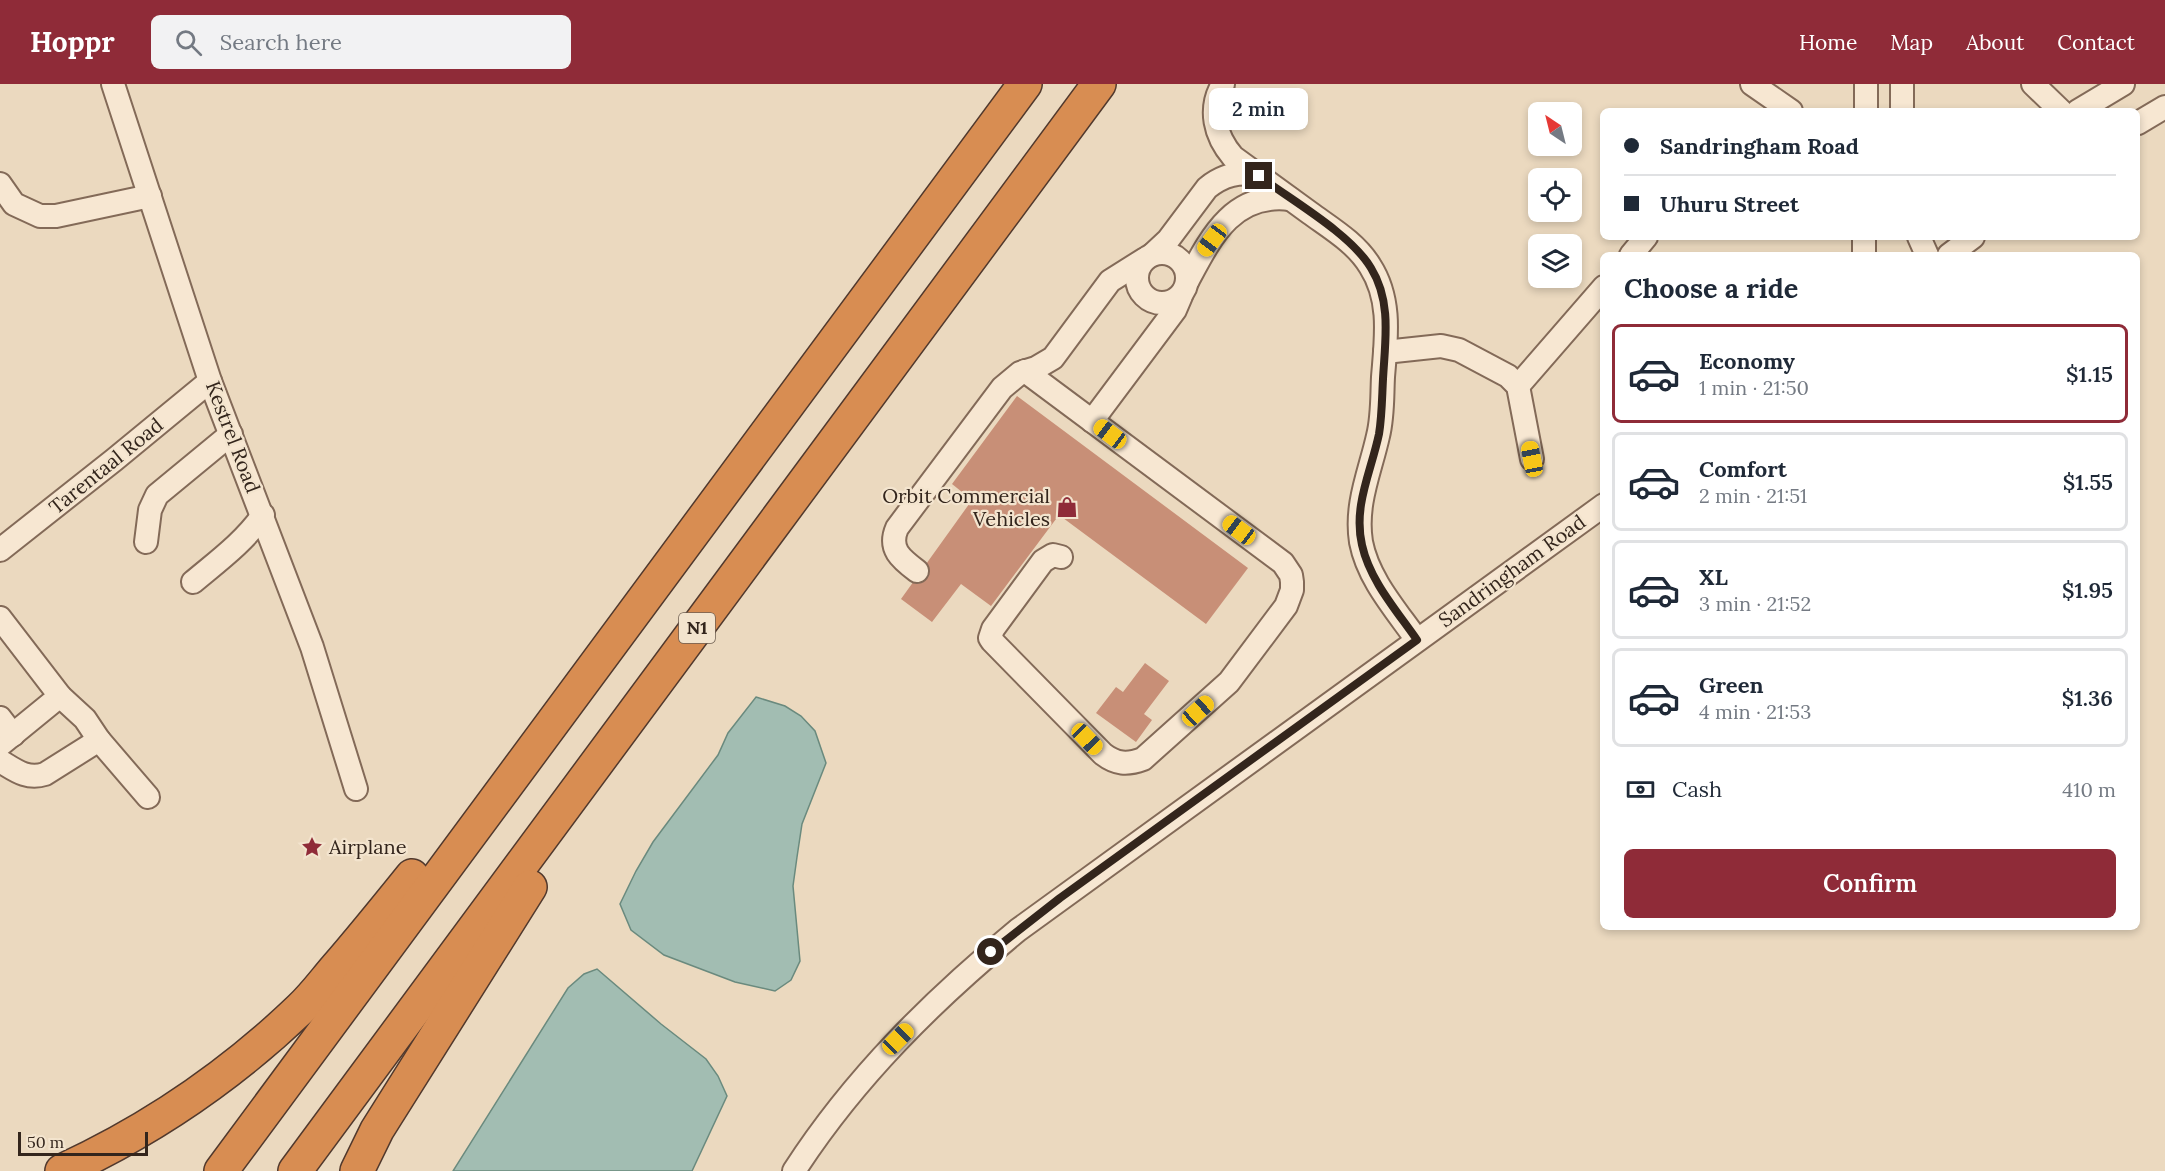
<!DOCTYPE html>
<html lang="en">
<head>
<meta charset="utf-8">
<style>
	:root { --surface:#fff; --page:#f2f2f3; --text:#1f2937; --muted:#747a83; --line:#e0e1e3; --accent:#8f2b38 }
	body { margin:0; font-family:Lora,serif; background:var(--page); color:var(--text); height:100vh; display:flex; flex-direction:column; font-size:22px; white-space:nowrap }
	* { box-sizing:border-box; margin:0 }
	p { font-size:20px; color:var(--muted) }
	.icon { flex:none; width:33px; height:33px; fill:none; stroke:currentColor; stroke-width:2; stroke-linecap:round; stroke-linejoin:round }
	.map { position:relative; flex:1; overflow:hidden }
	.sheet { position:absolute; left:1600px; top:168px; width:540px; height:678px; display:flex; flex-direction:column; background:var(--surface); border-radius:9px; box-shadow:0 3px 9px #0003 }
	.sheet>* { flex:none }
	.banner { position:absolute; left:1600px; top:24px; width:540px; height:132px; border-radius:9px; box-shadow:0 3px 9px #0003; display:grid; align-content:center; height:132px; padding:0 24px; background:var(--surface) }
	.needle { width:39px; rotate:325deg }
	.fabs { position:absolute; left:1528px; top:18px; display:grid; gap:12px }
	.fabs a { display:grid; place-items:center; width:54px; height:54px; border-radius:9px; background:var(--surface); box-shadow:0 3px 9px #0003; font-size:30px }
	.scale { position:absolute; left:18px; bottom:15px; width:130px; box-sizing:border-box; padding-left:6px; border:3px solid #33251c; border-top:0; font-size:16px; line-height:21px; white-space:nowrap; color:#33251c; -webkit-text-stroke:4px #f3e4ce; paint-order:stroke }
	.end { position:absolute; width:27px; height:27px; margin:-14px; border:8px solid #33251c; background:#fff; box-shadow:0 0 0 3px #fff }
	.from { border-radius:50% }
	.bubble { position:absolute; height:42px; border-radius:9px; background:var(--surface); box-shadow:0 3px 9px #0003; font-size:20px; font-weight:600; line-height:42px; text-align:center }
	.car { position:absolute; width:18px; height:36px; margin:-18px -9px; border-radius:8px; box-shadow:0 0 4px 2px #0007; background:linear-gradient(#f5c518 24%,#345 0 40%,#f5c518 0 76%,#345 0 86%,#f5c518 0) }
	.banner b { display:flex; align-items:center; gap:21px; height:57px; font-size:22px }
	.banner b+b { border-top:2px solid var(--line) }
	.banner i { width:15px; height:15px; background:var(--text) }
	ul { padding:0; list-style:none }
	li { display:flex; align-items:center; gap:18px; height:99px; margin:0 12px 9px; padding:0 12px; border:3px solid var(--line); border-radius:9px }
	li div { flex:1 }
	li b { display:block; font-size:22px }
	li em { font-style:normal; font-weight:600 }
	li.current { border-color:var(--accent) }
	li>.icon { width:54px; height:54px; stroke-width:1.5 }
	h2 { padding:0 24px; font-size:27px; line-height:72px }
	.pay { display:flex; align-items:center; gap:15px; height:66px; padding:0 24px; font-size:22px }
	.pay p { margin-inline-start:auto }
	.cta { display:flex; gap:12px; margin-top:auto; padding:12px 24px }
	.cta a { flex:1; height:69px; border-radius:9px; background:var(--accent); color:#fff; font-size:24px; font-weight:600; line-height:69px; text-align:center }
	header { display:flex; align-items:center; gap:36px; box-sizing:border-box; height:84px; padding:0 30px; background:var(--accent); color:#fff }
	header strong { font-size:28px }
	nav { display:flex; gap:33px; margin-inline-start:auto; font-size:21px }
	.search { width:420px; height:54px; background:var(--page); display:flex; align-items:center; gap:15px; box-sizing:border-box; padding:0 21px; border-radius:9px; color:var(--muted); font-size:22px }
	.map>svg:first-child { display:block }
</style>
</head>
<body>
<header>
<strong>Hoppr</strong>
<div class="search"><svg class="icon" aria-label="search" viewBox="0 0 24 24"><circle cx="10" cy="10" r="6"/><path d="M15 15l6 6"/></svg>Search here</div>
<nav><a>Home</a><a>Map</a><a>About</a><a>Contact</a></nav>
</header>
<div class="map">
<svg width="2165" height="1087" viewBox="0 0 2165 1087">
	<rect width="100%" height="100%" fill="#ebd9bf"/>
	<g fill="#a2bdb2" stroke="#6a8a7e" stroke-width="1.5">
		<polygon points="756,613 785,622 801,632 815,647 826,679 802,740 797,773 793,802 800,877 791,896 775,907 735,898 664,871 631,846 620,820 636,787 653,758 718,671 728,649"/>
		<polygon points="597,885 661,940 706,975 718,992 727,1012 692,1087 453,1087 568,904 584,890"/>
	</g>
	<g fill="#c88f77">
		<polygon points="1017,312 1248,484 1206,540 1059,431 991,522 961,500 932,538 901,515 972,416 952,400"/>
		<polygon points="1145,579 1169,597 1144,630 1152,636 1136,658 1096,629 1116,603 1123,608"/>
	</g>
	<g fill="none" stroke-linecap="round" stroke-linejoin="round">
		<defs>
			<g id="minor">
				<polyline points="113,0 210,297 312,563 356,705"/>
				<path d="M1223,0c-15,25 -8,52 10,73 25,18 51,37 77,56 22,16 46,30 60,53 22,34 16,73 13,111 -1,19 0,39 -5,59 -8,36 -23,68 -17,106 7,37 35,68 56,98"/>
				<polyline points="1752,0 1791,27"/>
				<polyline points="2033,0 2061,27"/>
				<polyline points="1866,27 1866,0"/>
				<polyline points="1902,27 1902,0"/>
				<polyline points="2078,27 2123,0"/>
				<polyline points="2138,39 2165,23"/>
				<polyline points="0,100 14,120 40,132 56,132 150,112"/>
				<polyline points="1864,153 1864,171"/>
				<polyline points="1919,153 1927,171"/>
				<circle cx="1162" cy="194" r="25"/>
				<path d="M1153,170l15,-14 39,-52c16,-13 32,-17 52,-13"/>
				<polyline points="1631,171 1646,153"/>
				<polyline points="1949,171 1973,153"/>
				<path d="M1188,196c23,-43 45,-88 102,-81"/>
				<polyline points="1385,268 1441,262 1459,266 1508,292 1518,302 1532,375"/>
				<path d="M1025,287l258,192 8,12 1,7v8l-6,16 -57,76 -86,77c-16,6 -27,5 -40,-5l-111,-113 -2,-3 3,-9 50,-68 10,-6 8,2"/>
				<polyline points="1518,302 1604,203"/>
				<polyline points="1092,337 1175,226 1181,212"/>
				<polyline points="146,458 150,426 157,411 231,350"/>
				<polyline points="0,466 114,376 210,297"/>
				<path d="M917,487c-16,-12 -29,-22 -20,-43l105,-140 18,-15 16,-5 17,-10 57,-77 35,-22"/>
				<path d="M193,498c25,-21 51,-40 70,-67"/>
				<polyline points="0,534 60,612 0,661"/>
				<polyline points="60,612 85,635 99,656"/>
				<polyline points="0,634 13,651"/>
				<path d="M0,677c15,9 27,19 45,13l54,-34 49,57"/>
				<path d="M794,1087c60,-93 139,-171 224,-241l586,-425"/>
			</g>
			<g id="highway">
				<path d="M62,1087c89,-41 167,-94 238,-162 13,-12 24,-27 36,-41 26,-30 51,-61 76,-92"/>
				<polyline points="221,1087 1025,0"/>
				<polyline points="295,1087 1099,0"/>
				<polyline points="357,1087 377,1046 530,803"/>
			</g>
		</defs>
		<use href="#minor" stroke="#836a58" stroke-width="26"/>
		<use href="#highway" stroke="#51392d" stroke-width="36"/>
		<use href="#minor" stroke="#f7e7d2" stroke-width="22"/>
		<use href="#highway" stroke="#d88d52" stroke-width="33"/>
	</g>
	<g fill="none" stroke-linecap="round" stroke-linejoin="round">
		<path stroke="#33251c" stroke-width="8" d="M991,868l69,-54 357,-258c-20,-29 -47,-59 -55,-95 -9,-39 9,-73 17,-111 3,-18 3,-37 4,-55 2,-38 9,-77 -12,-111 -20,-34 -80,-68 -112,-92"/>
	</g>
	<defs>
		<symbol id="shop-bare" viewBox="-9 -9 18 18"><path d="M-5-2.5h2.3a2.7 3.5 0 0 1 5.4 0H5L5.5 6h-11ZM-1.5-2.5h3a1.5 2.3 0 0 0-3 0Z" fill="#8f2b38" stroke="#f3e4ce" stroke-width="2.5" paint-order="stroke"/></symbol>
		<symbol id="sight-bare" viewBox="-9 -9 18 18"><path d="M0-6L1.8-2.2L6-1.7L2.9 1.2L3.7 5.4L0 3.3L-3.7 5.4L-2.9 1.2L-6-1.7L-1.8-2.2Z" fill="#8f2b38" stroke="#f3e4ce" stroke-width="2.5" paint-order="stroke"/></symbol>
	</defs>
	<g fill-rule="evenodd">
		<use href="#shop-bare" x="1052" y="408" width="30" height="30"/>
		<use href="#sight-bare" x="297" y="748" width="30" height="30"/>
	</g>
	<g text-anchor="middle" stroke-width="4.5" stroke-linejoin="round" paint-order="stroke">
		<rect fill="#f3e4ce" stroke="#6d5e51" stroke-width="1.5" x="679" y="529" width="36" height="30" rx="4.5"/>
		<g font-size="18" font-weight="bold" fill="#33251c">
			<text x="697" y="550">N1</text>
		</g>
		<g font-size="20" fill="#33251c" stroke="#f3e4ce">
			<text transform="translate(233 353) rotate(69)" y="7">Kestrel Road</text>
			<text transform="translate(106 382) rotate(-39)" y="7">Tarentaal Road</text>
			<text transform="translate(1512 487) rotate(-36)" y="7">Sandringham Road</text>
		</g>
		<g font-size="20" fill="#33251c" stroke="#f3e4ce" text-anchor="end">
			<text x="1050" y="419">Orbit Commercial<tspan x="1050" dy="23">Vehicles</tspan></text>
			<text x="329" y="770" text-anchor="start">Airplane</text>
		</g>
	</g>
</svg>
<div class="fabs">
<a><svg class="needle" viewBox="-14 -14 28 28"><path d="M0-13l5 13h-10z" fill="#e53935"/><path d="M0 13l5-13h-10z" fill="#747a83"/></svg></a>
<a><svg class="icon" aria-label="locate" viewBox="0 0 24 24"><circle cx="12" cy="12" r="6"/><path d="M12 2v4M12 18v4M2 12h4M18 12h4"/></svg></a>
<a><svg class="icon" aria-label="layers" viewBox="0 0 24 24"><path d="M12 4l9 5-9 5-9-5zM3 14l9 5 9-5"/></svg></a>
</div>
<div class="scale">50 m</div>
<i class="end from" style="left:991px;top:868px"></i>
<i class="end" style="left:1259px;top:92px"></i>
<div class="bubble" style="left:1209px;top:4px;width:99px">2 min</div>
<i class="car" style="left:1212px;top:156px;rotate:217deg"></i>
<i class="car" style="left:1110px;top:350px;rotate:307deg"></i>
<i class="car" style="left:1532px;top:375px;rotate:349deg"></i>
<i class="car" style="left:1239px;top:446px;rotate:307deg"></i>
<i class="car" style="left:1198px;top:627px;rotate:48deg"></i>
<i class="car" style="left:1087px;top:655px;rotate:136deg"></i>
<i class="car" style="left:898px;top:955px;rotate:45deg"></i>
<div class="banner">
<b><i class="from"></i>Sandringham Road</b>
<b><i></i>Uhuru Street</b>
</div>
<section class="sheet">
<h2>Choose a ride</h2>
<ul>
<li class="current"><svg class="icon" aria-label="car" viewBox="0 0 24 24"><path d="M5 17H2v-5l4-1 3-4h7l3 4 3 1v5h-3M9 17h6M6 11h13"/><circle cx="7" cy="17" r="2"/><circle cx="17" cy="17" r="2"/></svg><div><b>Economy</b><p>1 min · 21:50</p></div><em>$1.15</em></li>
<li><svg class="icon" aria-label="car" viewBox="0 0 24 24"><path d="M5 17H2v-5l4-1 3-4h7l3 4 3 1v5h-3M9 17h6M6 11h13"/><circle cx="7" cy="17" r="2"/><circle cx="17" cy="17" r="2"/></svg><div><b>Comfort</b><p>2 min · 21:51</p></div><em>$1.55</em></li>
<li><svg class="icon" aria-label="car" viewBox="0 0 24 24"><path d="M5 17H2v-5l4-1 3-4h7l3 4 3 1v5h-3M9 17h6M6 11h13"/><circle cx="7" cy="17" r="2"/><circle cx="17" cy="17" r="2"/></svg><div><b>XL</b><p>3 min · 21:52</p></div><em>$1.95</em></li>
<li><svg class="icon" aria-label="car" viewBox="0 0 24 24"><path d="M5 17H2v-5l4-1 3-4h7l3 4 3 1v5h-3M9 17h6M6 11h13"/><circle cx="7" cy="17" r="2"/><circle cx="17" cy="17" r="2"/></svg><div><b>Green</b><p>4 min · 21:53</p></div><em>$1.36</em></li>
</ul>
<div class="pay"><svg class="icon" aria-label="cash" viewBox="0 0 24 24"><path d="M3 7h18v10H3z"/><circle cx="12" cy="12" r="2"/></svg>Cash<p>410 m</p></div>
<div class="cta"><a>Confirm</a></div>
</section>
</div>
</body>
</html>
